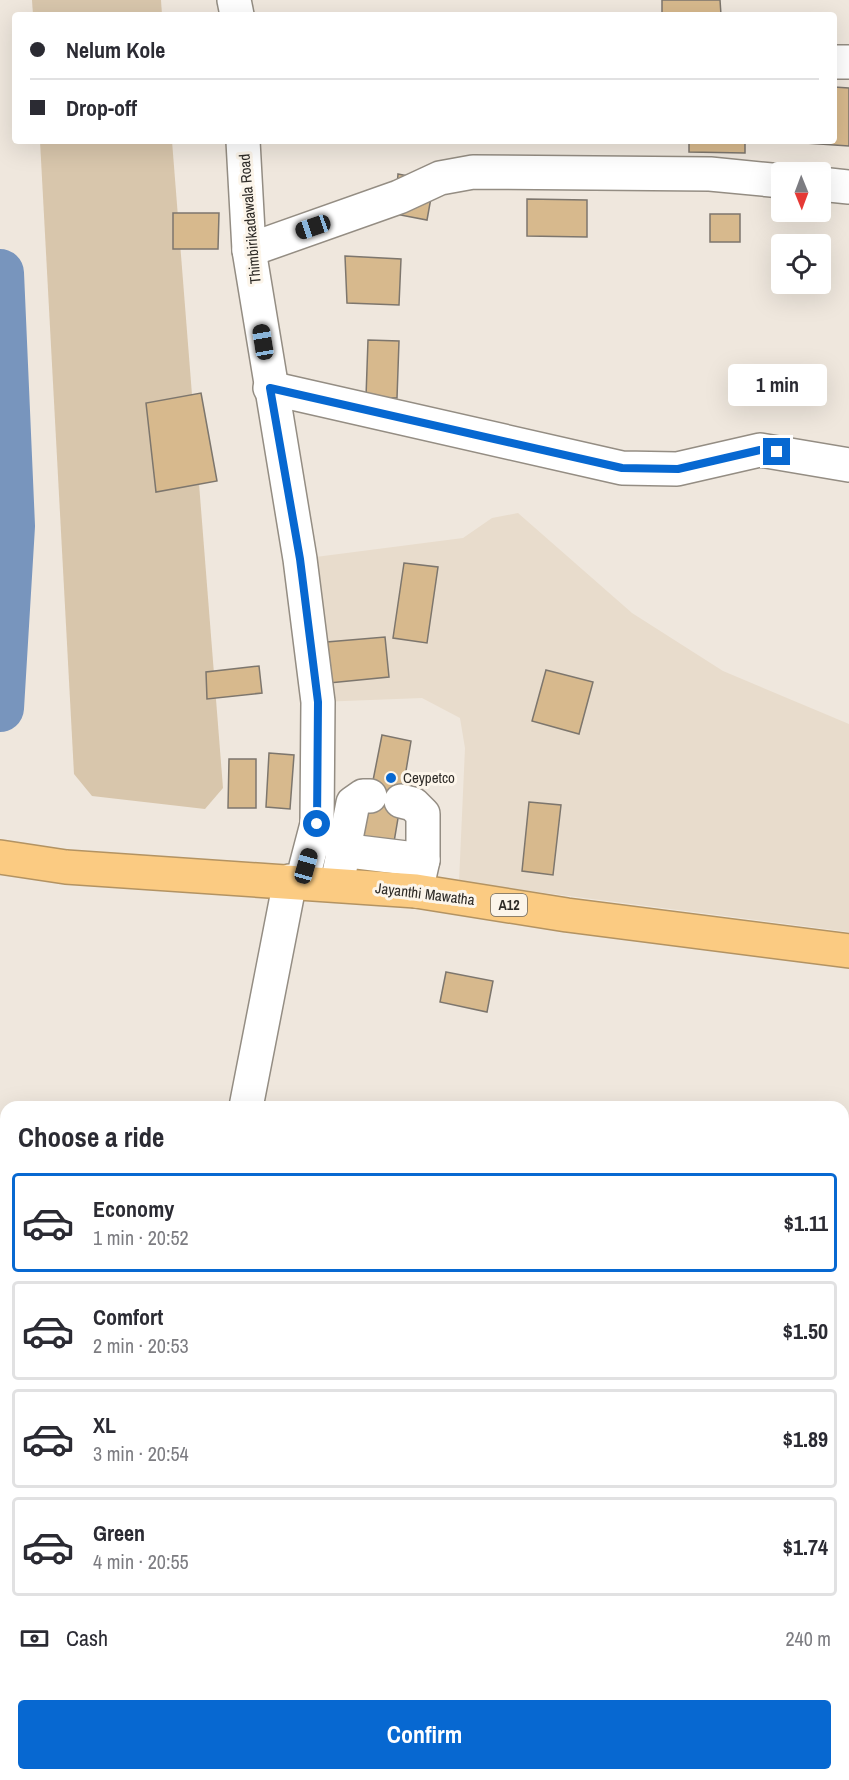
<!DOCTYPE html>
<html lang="en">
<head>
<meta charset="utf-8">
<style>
	:root { --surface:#fff; --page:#f2f2f3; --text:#2b2b33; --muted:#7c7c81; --line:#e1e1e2; --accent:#0768d1 }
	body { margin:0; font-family:"Archivo Narrow",sans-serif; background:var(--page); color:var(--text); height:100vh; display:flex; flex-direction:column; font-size:22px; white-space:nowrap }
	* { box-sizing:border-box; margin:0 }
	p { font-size:20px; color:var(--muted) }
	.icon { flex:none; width:33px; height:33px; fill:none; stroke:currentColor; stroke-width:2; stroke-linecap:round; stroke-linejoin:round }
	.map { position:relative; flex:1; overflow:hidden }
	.side { position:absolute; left:0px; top:1101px; width:849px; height:680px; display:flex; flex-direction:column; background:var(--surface); border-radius:18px 18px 0 0; box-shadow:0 6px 24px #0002 }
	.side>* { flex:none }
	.top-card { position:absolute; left:12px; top:12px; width:825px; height:132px; border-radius:6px; box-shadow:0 6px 24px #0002; display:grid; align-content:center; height:132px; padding:0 18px; background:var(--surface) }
	.needle { width:39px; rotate:179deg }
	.buttons { position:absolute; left:771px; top:162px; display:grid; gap:12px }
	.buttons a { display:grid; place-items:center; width:60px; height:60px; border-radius:6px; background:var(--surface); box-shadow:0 6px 24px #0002; font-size:30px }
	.end { position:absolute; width:27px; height:27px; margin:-14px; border:8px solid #0768d1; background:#fff; box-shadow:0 0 0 3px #fff }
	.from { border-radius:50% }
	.bubble { position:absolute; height:42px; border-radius:6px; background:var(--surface); box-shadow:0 6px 24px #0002; font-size:20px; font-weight:700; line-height:42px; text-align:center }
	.car { position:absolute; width:18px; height:36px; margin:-18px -9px; border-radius:8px; box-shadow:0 0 4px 2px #0007; background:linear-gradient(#222 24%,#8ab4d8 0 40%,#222 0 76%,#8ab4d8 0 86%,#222 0) }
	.top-card b { display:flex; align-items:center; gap:21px; height:57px; font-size:22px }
	.top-card b+b { border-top:2px solid var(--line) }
	.top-card i { width:15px; height:15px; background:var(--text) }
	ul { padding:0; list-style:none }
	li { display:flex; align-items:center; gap:18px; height:99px; margin:0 12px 9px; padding:0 6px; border:3px solid var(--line); border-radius:6px }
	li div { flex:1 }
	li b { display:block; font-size:22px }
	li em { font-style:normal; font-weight:700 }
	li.current { border-color:var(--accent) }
	li>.icon { width:54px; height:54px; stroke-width:1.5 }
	h2 { padding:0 18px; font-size:27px; line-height:72px }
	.pay { display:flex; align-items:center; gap:15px; height:66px; padding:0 18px; font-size:22px }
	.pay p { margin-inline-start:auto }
	.cta { display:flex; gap:12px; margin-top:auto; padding:12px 18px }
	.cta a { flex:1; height:69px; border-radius:6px; background:var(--accent); color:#fff; font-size:24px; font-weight:700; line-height:69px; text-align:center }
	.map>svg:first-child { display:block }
</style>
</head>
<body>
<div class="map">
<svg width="849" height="1780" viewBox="0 0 849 1780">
	<rect width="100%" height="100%" fill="#efe7dd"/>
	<polygon fill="#e8dccc" points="518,513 632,613 723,671 849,724 849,932 459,882 465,748 460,718 422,698 318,702 300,559 463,538 492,518"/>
	<g fill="#d8c6ac">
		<polygon points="32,0 161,0 162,15 33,15"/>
		<polygon points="40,141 172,141 223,788 205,809 92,796 74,774"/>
	</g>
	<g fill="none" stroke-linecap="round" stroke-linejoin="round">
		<polyline stroke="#7895bd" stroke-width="48" points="0,273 11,526 0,708"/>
	</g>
	<g fill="#d7b98d" stroke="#7d766d" stroke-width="1.5">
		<polygon points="662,0 720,0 721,15 662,15"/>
		<polygon points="834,87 849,88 849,146 805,143 834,141"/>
		<polygon points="689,141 745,141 745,153 689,152"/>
		<polygon points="398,174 434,181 427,220 395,214"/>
		<polygon points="527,199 587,200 587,237 527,236"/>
		<polygon points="173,213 219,213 218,249 173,249"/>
		<rect x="710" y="214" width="30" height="28"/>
		<polygon points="345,256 401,259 399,305 347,303"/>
		<polygon points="368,340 399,341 397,398 366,397"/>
		<polygon points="201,393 217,481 156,492 146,403"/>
		<polygon points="404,563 438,567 427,643 393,638"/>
		<polygon points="385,637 389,677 319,684 315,643"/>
		<polygon points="259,666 262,693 207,699 206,672"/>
		<polygon points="546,670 593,682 579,734 532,721"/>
		<polygon points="382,735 411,741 394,842 362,836"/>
		<polygon points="269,753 294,755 290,809 266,807"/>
		<polygon points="229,759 256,759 256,808 228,808"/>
		<polygon points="529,802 561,805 553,875 522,871"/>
		<polygon points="446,972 493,981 487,1012 440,1002"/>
		<polygon points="88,1774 152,1774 149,1780 99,1780"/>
		<polygon points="279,1774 460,1774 458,1780 277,1780"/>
	</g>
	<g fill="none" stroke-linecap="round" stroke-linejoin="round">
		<defs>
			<g id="minor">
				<polyline points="234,0 237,15"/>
				<polyline points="834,62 849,62"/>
				<polyline points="243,141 249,250 300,559 318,702 317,824 306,866"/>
				<polyline points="820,184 849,187"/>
				<polyline points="249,250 399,197 440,178 473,172 710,174 782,181"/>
				<polyline points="270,388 622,468 677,469 760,450 849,465"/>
				<polyline points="401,801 413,804 423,814 423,860 416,891"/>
				<polyline points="341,850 423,860"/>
				<polyline points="337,884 353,803 363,796 370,796"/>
				<polyline points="246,1107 290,881"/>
				<polyline points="56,1780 59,1774"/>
			</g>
			<polyline id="highway" points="0,857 66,867 416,891 567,915 849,951"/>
		</defs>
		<use href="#minor" stroke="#948d83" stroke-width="36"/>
		<use href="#highway" stroke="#b39362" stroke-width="36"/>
		<use href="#minor" stroke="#fff" stroke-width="33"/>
		<use href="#highway" stroke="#fbcb82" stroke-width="33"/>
	</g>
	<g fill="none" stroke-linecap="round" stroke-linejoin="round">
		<polyline stroke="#0768d1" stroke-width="8" points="317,824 318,702 300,559 270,388 622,468 678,469 760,450 777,452"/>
	</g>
	<circle fill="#0768d1" stroke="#fcf5ea" stroke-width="2" cx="391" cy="778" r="6"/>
	<g text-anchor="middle" stroke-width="6" stroke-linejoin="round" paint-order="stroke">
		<rect fill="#fcf5ea" stroke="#6c6862" stroke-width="1.5" x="491" y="894" width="36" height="22" rx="4.5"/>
		<g font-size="14" font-weight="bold" fill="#2e2b27">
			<text x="509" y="910">A12</text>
		</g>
		<g font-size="15" fill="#2e2b27" stroke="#fcf5ea">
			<text transform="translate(250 219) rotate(-95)" y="5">Thimbirikadawala Road</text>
			<text transform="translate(425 894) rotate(7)" y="5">Jayanthi Mawatha</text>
		</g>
		<g font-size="15" fill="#2e2b27" stroke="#fcf5ea" text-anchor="start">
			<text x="403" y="783">Ceypetco</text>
		</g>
	</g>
</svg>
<div class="buttons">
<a><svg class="needle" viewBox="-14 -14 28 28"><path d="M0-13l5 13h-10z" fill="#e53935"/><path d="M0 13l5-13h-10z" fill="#7c7c81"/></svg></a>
<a><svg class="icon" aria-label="locate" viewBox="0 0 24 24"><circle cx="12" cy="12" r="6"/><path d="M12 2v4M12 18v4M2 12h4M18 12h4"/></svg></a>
</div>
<i class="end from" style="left:317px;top:824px"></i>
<i class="end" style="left:777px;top:452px"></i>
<div class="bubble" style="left:728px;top:364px;width:99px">1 min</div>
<i class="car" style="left:313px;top:227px;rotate:251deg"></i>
<i class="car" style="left:263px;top:342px;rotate:351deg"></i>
<i class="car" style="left:306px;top:866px;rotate:16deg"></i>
<div class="top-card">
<b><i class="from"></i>Nelum Kole</b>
<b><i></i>Drop-off</b>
</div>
<section class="side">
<h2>Choose a ride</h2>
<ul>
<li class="current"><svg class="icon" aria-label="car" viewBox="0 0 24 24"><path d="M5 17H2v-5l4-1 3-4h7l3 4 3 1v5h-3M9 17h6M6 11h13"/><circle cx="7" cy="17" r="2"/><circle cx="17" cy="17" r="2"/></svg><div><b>Economy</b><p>1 min · 20:52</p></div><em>$1.11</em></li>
<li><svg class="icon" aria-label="car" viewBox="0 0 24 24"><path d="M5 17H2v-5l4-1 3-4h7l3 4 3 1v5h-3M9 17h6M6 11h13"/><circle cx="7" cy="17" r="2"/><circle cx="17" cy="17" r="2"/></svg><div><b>Comfort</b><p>2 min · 20:53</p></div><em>$1.50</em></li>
<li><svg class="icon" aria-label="car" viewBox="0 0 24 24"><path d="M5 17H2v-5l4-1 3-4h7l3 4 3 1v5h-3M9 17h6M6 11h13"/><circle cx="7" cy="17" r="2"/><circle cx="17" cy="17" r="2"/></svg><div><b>XL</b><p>3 min · 20:54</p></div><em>$1.89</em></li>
<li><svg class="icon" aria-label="car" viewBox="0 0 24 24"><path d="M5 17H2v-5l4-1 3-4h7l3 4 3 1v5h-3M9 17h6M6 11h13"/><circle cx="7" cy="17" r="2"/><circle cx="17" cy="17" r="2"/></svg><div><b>Green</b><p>4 min · 20:55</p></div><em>$1.74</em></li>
</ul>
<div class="pay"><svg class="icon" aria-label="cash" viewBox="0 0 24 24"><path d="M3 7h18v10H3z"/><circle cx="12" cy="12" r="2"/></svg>Cash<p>240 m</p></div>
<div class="cta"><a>Confirm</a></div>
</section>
</div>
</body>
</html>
